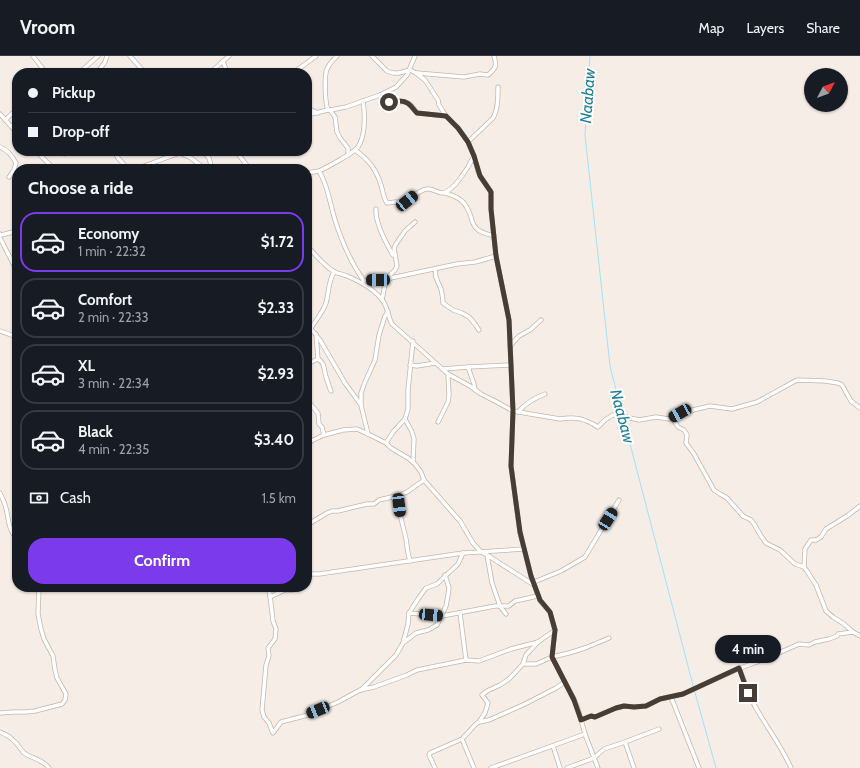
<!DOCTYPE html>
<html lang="en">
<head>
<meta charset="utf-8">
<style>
	:root { --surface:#171b24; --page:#242831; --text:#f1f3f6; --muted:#9ea1a6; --line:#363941; --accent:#7c3aed }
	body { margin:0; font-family:Cabin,sans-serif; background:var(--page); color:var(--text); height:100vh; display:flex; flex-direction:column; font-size:15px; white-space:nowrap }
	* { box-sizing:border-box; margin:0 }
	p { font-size:13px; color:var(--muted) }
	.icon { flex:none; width:22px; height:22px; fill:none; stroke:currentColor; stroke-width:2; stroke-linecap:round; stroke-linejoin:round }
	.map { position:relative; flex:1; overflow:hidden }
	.side { position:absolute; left:12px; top:108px; width:300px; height:428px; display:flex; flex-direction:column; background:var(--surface); border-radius:16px; box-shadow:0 1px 3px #0004 }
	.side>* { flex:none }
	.guide { position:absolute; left:12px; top:12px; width:300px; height:88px; border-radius:16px; box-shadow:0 1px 3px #0004; display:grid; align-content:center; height:88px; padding:0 16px; background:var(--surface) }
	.needle { width:26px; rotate:49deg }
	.tools { position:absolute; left:804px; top:12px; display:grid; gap:8px }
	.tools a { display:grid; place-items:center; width:44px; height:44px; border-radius:50%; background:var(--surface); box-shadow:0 1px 3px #0004; font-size:20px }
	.end { position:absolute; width:18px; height:18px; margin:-9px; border:5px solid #483d35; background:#fff; box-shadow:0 0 0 2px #fff }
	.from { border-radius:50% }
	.bubble { position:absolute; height:28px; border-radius:14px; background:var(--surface); box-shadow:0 1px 3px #0004; font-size:13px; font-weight:800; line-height:28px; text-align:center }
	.car { position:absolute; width:12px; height:24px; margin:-12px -6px; border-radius:5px; box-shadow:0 0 3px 1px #0007; background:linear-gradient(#222 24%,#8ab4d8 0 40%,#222 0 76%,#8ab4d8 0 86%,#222 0) }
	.guide b { display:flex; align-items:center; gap:14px; height:38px; font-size:15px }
	.guide b+b { border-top:1px solid var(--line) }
	.guide i { width:10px; height:10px; background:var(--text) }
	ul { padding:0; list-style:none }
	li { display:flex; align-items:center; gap:12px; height:60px; margin:0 8px 6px; padding:0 8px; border:2px solid var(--line); border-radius:16px }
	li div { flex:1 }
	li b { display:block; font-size:15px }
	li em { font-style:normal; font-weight:800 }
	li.current { border-color:var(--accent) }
	li>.icon { width:36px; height:36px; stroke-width:1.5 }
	h2 { padding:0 16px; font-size:18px; line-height:48px }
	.pay { display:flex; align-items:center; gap:10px; height:44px; padding:0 16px; font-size:15px }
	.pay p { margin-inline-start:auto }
	.primary-button { display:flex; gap:8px; margin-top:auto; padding:8px 16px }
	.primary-button a { flex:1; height:46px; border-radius:16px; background:var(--accent); color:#fff; font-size:16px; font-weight:800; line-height:46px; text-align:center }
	header { display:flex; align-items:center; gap:24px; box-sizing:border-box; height:56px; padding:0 20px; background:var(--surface); border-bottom:1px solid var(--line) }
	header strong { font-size:19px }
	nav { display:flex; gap:22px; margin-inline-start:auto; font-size:14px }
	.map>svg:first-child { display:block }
</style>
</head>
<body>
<header>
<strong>Vroom</strong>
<nav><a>Map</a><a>Layers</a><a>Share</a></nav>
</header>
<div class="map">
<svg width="860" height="712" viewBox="0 0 860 712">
	<rect width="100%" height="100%" fill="#f5ede6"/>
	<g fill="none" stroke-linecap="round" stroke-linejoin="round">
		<g stroke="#9ee4f6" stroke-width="1">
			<polyline points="590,0 585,79 610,310 622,358"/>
			<polyline points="623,361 694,633 716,712"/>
		</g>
		<defs>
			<g id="street">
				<polyline points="33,0 46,17"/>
				<polyline points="130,0 145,17"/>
				<path d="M337,0c-4,4 -8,8 -10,13 -3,7 -2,34 1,41h2l5,7 2,15 3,6 8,10v7"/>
				<polyline points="372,0 387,15 393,17 399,17 410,14 416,17 425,24 438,44 439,49 446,60 458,72 468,86 474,100 478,116 491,136 491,153 496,200 509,264 513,355 511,410 520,477 531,520 540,545 550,556 555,574 552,601 574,643 578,653 585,678 598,712"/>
				<polyline points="223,5 227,17"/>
				<polyline points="79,17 98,0"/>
				<polyline points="97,17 105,6 107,0"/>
				<polyline points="212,17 212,15 229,0"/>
				<polyline points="293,17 316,0"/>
				<path d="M417,17l47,4 16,-3 8,1c8,-7 9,-9 6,-19"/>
				<path d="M380,39c3,2 7,6 11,7 8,1 12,-3 20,3 2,2 3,5 6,8l29,3"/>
				<polyline points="307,52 318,57"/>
				<polyline points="330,54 346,51 380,39 396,31 407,19 415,0"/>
				<polyline points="0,58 17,77"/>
				<polyline points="307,59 328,54"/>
				<polyline points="5,64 17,53"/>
				<path d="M468,86l25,-24c5,-9 5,-20 5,-31"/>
				<path d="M0,91c8,3 12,8 16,16l-2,7 -5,7"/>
				<path d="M355,94c14,10 21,19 26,35 2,6 2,12 6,18l9,-1 7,1c8,-4 15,-13 24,-14 6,-1 10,4 15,4 12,-1 27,-27 32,-37"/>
				<polyline points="36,95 54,113"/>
				<polyline points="53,95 65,98"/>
				<polyline points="114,95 118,102 127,112"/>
				<polyline points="203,95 209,102 212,113"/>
				<polyline points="237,95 238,98 249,112"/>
				<polyline points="180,97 191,102 205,113"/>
				<polyline points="147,110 152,112 154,113"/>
				<polyline points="106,113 127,111 134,113"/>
				<path d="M135,113c17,-5 33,-13 51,-18"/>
				<path d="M319,115c9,14 11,33 16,49 7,22 16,43 29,61"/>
				<path d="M307,117c4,-1 8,-1 12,-2 7,-3 36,-19 39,-24 8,-13 7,-32 5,-46"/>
				<path d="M445,137c15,4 21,9 26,24 1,5 2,8 6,12 4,4 11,5 17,7"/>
				<path d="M376,153c-1,14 10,34 17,46"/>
				<polyline points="0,178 1,179 13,176 17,174"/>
				<polyline points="0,182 17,215"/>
				<path d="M307,190c7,7 19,22 28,26 3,2 8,2 12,4 12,5 28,14 36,25 5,7 5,16 9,23l56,50 22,12 11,8 14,7 18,10 47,8c16,-3 25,0 38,8l7,-7 8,-5h10l7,3 9,2 17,-3 13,2 11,-6 30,-7 22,3 25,-7 40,-22 28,1 13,2 4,2 9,16 9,7"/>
				<path d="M435,214c0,9 3,11 6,19 1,5 2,9 2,14l10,7 9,3 7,4 6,7 4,6"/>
				<polyline points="363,225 378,224 386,223 457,208 475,206 496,200"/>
				<polyline points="382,244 386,223 395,214 397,210 394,192 396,188 405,175 415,166"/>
				<polyline points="307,268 320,284 345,327 361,349 368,378 386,387 391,392 408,402 415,408 421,416 424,424 460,465 473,487 481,496 487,499 534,529"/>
				<path d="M311,272c5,-8 12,-16 15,-25 3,-11 2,-21 8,-31"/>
				<polyline points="0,275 17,281"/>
				<polyline points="510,290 519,280 530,274 541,264"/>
				<path d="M318,303c7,4 6,11 8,18 2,5 3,10 5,14"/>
				<polyline points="307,308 318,303 316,278"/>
				<polyline points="410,309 417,310 435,307"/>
				<polyline points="468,311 474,328 475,334"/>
				<polyline points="443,313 468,311 511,309"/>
				<polyline points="307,344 318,357 319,368 322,371 324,379"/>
				<polyline points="361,348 361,337 365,326 375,304 379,279 385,260 388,256"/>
				<path d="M518,356c8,-9 16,-14 27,-18"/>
				<polyline points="672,361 678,371 684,374 687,379 686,387 694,398 714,434 720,438 727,442 743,460 751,464 754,468 761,480 766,487 780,494 795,508 804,511 807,515 816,529 826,555 833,561 844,568 853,576 860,580"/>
				<polyline points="405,363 412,376 414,383 413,406"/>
				<polyline points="438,366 448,346 449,339 448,318"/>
				<polyline points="386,387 393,376 405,363 408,353 408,334 413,285"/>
				<polyline points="307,393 311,385 324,379 343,374 357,373 368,378"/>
				<path d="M0,437c1,3 3,6 4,9 5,11 3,29 13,36"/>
				<polyline points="397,440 400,458 406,483 408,497 410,505"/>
				<polyline points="307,469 327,457 332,455 338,455 367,448 374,448 379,444 400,439 407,436 424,424"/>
				<polyline points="487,499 492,527 500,550 506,558"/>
				<polyline points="804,511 805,493 811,484 816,484 821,481 826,473 847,460 860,450"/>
				<polyline points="307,518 319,518 463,497 524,493"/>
				<polyline points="534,526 561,515 585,501 619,444"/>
				<polyline points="269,531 273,565 276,573 275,583 268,592 269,600 266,609 262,654 264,661 269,667 273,677 281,666 308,659 338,646 360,634 374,631 407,619 417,614 466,604 479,605 511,593 538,586"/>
				<polyline points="270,541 285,534 293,534 293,531"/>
				<polyline points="409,557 442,560 495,550 509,550 515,545 538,540"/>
				<polyline points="460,557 466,604"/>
				<polyline points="403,587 416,577 428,574 437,569 446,550 448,539 449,532 445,519"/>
				<polyline points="523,608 536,608 552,601 569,597 585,592 602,585 609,582"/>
				<path d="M739,612c6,14 10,28 17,40 12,21 26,39 35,60"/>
				<polyline points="361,634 396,599 403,587 408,568 409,557 418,543 426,532 437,528 458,508 463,497"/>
				<polyline points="671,641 699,712"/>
				<polyline points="0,657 13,656 25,656 35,655 62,648 65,644 66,638 57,622 55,614 53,600 44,583 41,573 38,558 39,531"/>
				<polyline points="581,664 591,660 595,661 616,652 624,650 634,651 646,650 660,643 683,638 738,613 765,603 799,588 809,589 815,586 829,583 837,580 838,578 853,576"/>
				<polyline points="479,666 485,657 488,647 482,639 487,635 500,629 509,623 523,608 526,599 538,586 555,574"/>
				<path d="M0,676c5,2 10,4 14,9 4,3 6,8 10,12 9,6 18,6 25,15"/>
				<polyline points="462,683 474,712"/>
				<polyline points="625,686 634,712"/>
				<polyline points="553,690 560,712"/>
				<polyline points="435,712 429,699 430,697 462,683 476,668 479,666 489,664 525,648 556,632 565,626"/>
				<polyline points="491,712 585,678"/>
				<polyline points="567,712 594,702 604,693 625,686 659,673"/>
			</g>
		</defs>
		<use href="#street" stroke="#c4b6ab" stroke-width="5"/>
		<use href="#street" stroke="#fff" stroke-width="3.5"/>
	</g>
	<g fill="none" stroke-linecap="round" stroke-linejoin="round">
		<path stroke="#483d35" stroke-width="5" d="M389,46c4,0 7,-1 11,-1 9,0 12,7 17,12l29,3 12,12 10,14 6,14 6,20 11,16v17l5,47 13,64 4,91 -2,55 9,66 11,44 9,24 10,12 5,18 -3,27 22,43 7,20 10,-4 4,1 21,-9 8,-2 10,1 12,-1 14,-7 23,-5 56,-26 9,25"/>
	</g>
	<g text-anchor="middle" stroke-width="4" stroke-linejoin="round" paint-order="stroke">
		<g font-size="16" font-style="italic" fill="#21809b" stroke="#fff">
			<text transform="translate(587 40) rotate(-86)" y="6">Naabaw</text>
			<text transform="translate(623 360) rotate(75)" y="6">Naabaw</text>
		</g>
	</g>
</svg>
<div class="tools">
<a><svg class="needle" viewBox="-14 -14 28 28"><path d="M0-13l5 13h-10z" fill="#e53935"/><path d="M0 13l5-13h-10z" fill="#9ea1a6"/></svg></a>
</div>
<i class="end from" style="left:389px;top:46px"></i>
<i class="end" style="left:748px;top:637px"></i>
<div class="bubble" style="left:715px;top:579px;width:66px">4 min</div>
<i class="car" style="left:407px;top:145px;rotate:51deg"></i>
<i class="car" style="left:378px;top:224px;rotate:270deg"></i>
<i class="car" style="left:680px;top:357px;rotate:241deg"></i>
<i class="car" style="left:399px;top:449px;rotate:173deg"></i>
<i class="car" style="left:608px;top:463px;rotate:32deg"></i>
<i class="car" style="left:431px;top:559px;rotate:95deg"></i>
<i class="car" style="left:318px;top:654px;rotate:248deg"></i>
<div class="guide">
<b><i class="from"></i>Pickup</b>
<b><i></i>Drop-off</b>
</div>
<section class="side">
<h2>Choose a ride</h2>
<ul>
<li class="current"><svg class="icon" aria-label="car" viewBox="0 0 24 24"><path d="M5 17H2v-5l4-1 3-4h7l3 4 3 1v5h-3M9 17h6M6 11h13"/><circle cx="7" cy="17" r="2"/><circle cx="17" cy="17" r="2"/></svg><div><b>Economy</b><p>1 min · 22:32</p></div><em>$1.72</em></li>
<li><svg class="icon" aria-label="car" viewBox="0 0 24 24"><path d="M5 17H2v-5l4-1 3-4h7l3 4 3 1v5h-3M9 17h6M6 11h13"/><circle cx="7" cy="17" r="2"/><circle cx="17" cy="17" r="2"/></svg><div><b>Comfort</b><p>2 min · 22:33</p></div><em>$2.33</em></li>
<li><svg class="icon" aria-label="car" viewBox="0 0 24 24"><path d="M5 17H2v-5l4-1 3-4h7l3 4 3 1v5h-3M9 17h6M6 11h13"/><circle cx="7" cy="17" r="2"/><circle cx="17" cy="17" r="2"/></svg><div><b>XL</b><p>3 min · 22:34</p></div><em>$2.93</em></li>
<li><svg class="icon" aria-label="car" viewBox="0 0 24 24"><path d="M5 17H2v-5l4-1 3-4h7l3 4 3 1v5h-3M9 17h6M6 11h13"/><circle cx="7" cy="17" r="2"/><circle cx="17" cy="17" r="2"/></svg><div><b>Black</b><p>4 min · 22:35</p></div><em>$3.40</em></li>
</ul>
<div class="pay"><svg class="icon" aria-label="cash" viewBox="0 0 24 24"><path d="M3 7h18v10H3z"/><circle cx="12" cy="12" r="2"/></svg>Cash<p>1.5 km</p></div>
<div class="primary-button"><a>Confirm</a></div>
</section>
</div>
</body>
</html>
